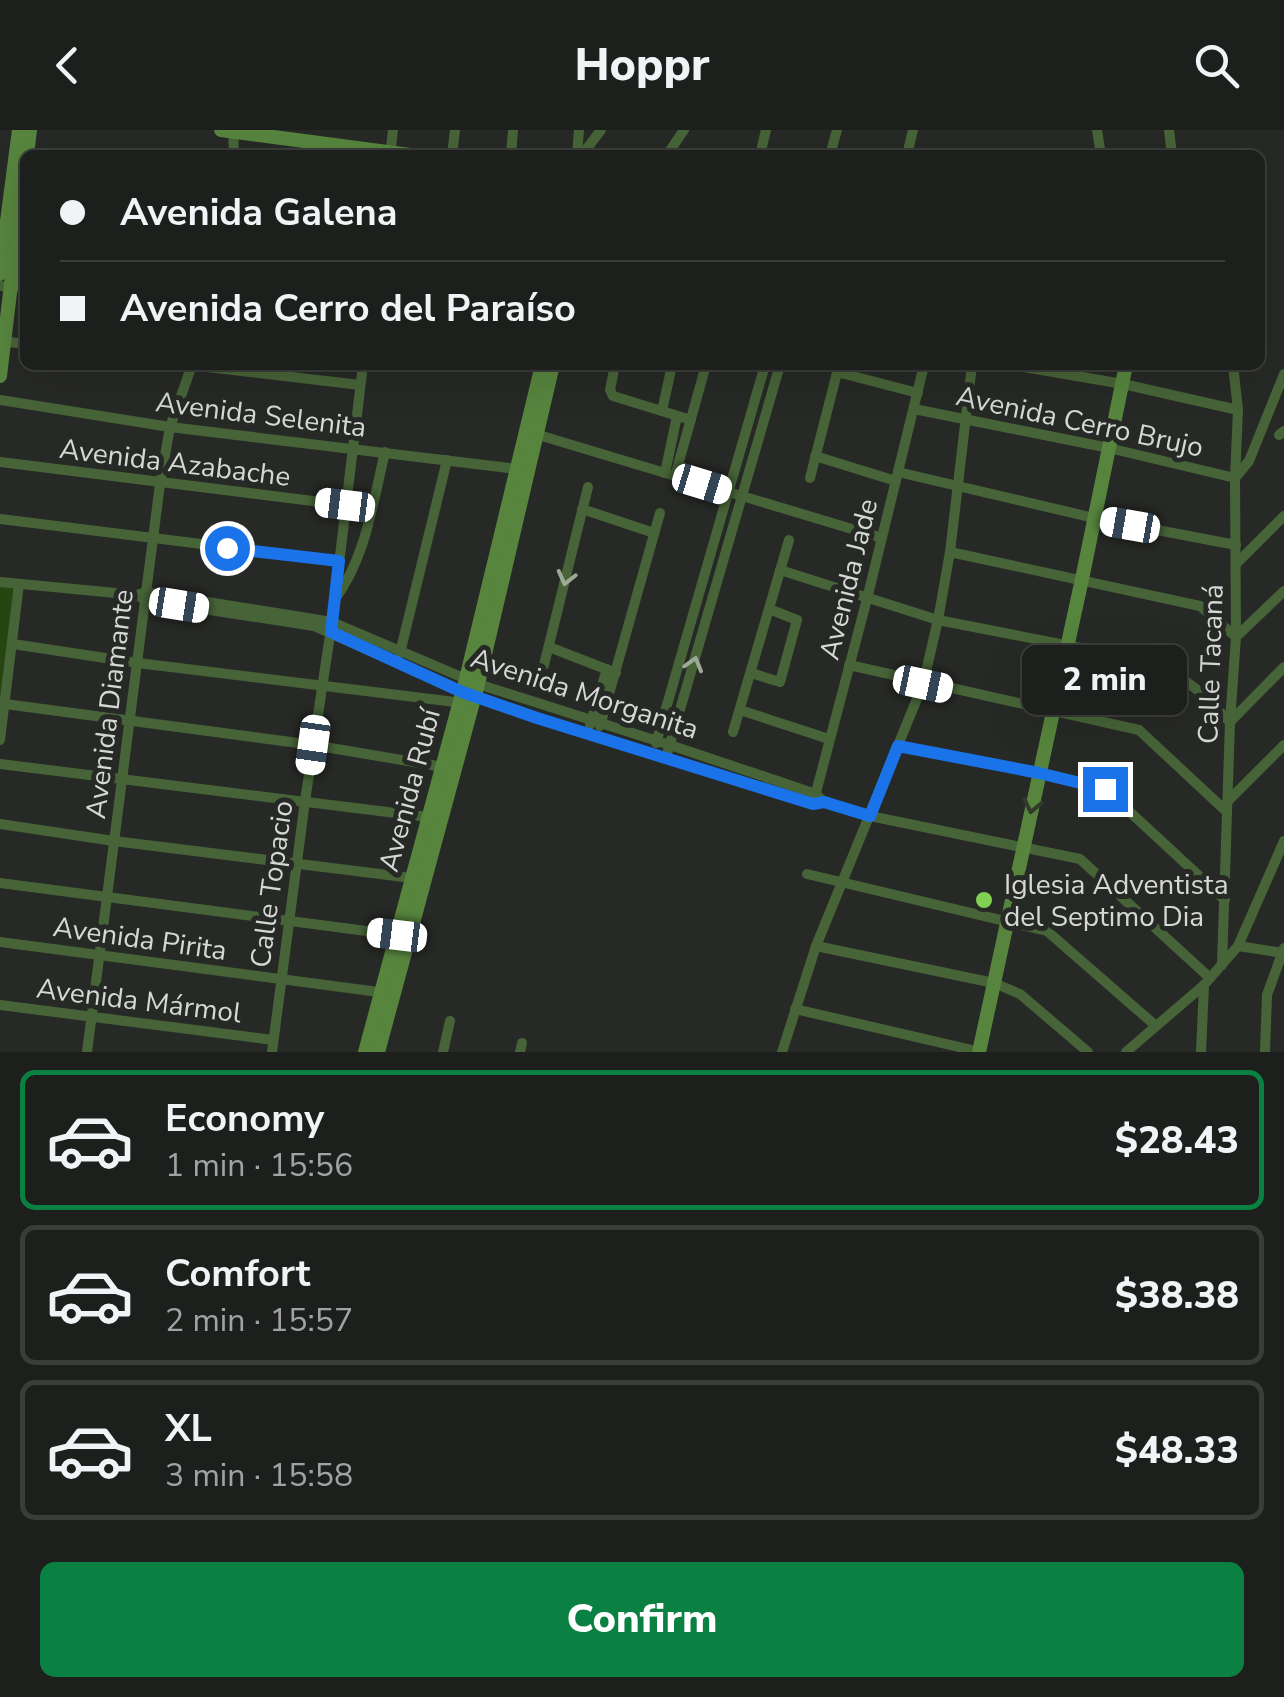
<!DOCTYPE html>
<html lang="en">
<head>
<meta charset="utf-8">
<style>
	:root { --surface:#1d1f1c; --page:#252725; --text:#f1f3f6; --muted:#a0a2a3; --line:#3b3d3b; --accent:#0b8043 }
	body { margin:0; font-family:"Nunito Sans",sans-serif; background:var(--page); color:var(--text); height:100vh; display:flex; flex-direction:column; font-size:38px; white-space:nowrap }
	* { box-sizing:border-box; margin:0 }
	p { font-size:32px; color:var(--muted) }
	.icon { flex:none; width:55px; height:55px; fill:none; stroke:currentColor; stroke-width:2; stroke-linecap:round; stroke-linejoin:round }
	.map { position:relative; height:922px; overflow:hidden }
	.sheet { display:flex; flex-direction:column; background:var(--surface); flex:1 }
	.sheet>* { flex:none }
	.banner { position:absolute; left:20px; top:20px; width:1245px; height:220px; border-radius:15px; box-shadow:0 10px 40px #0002,0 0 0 2px var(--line); display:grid; align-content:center; height:220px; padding:0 40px; background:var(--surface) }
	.end { position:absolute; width:45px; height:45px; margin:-22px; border:12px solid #1a73e8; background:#fff; box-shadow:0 0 0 5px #fff }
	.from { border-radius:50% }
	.bubble { position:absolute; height:70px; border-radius:15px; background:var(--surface); box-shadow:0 10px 40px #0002,0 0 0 2px var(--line); font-size:32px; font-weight:800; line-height:70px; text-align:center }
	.car { position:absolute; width:30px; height:60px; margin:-30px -15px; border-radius:12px; box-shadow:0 0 8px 2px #0007; background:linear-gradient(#fff 24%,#345 0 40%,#fff 0 76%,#345 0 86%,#fff 0) }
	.banner b { display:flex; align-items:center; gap:35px; height:95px; font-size:38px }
	.banner b+b { border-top:2px solid var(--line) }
	.banner i { width:25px; height:25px; background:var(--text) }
	ul { padding:18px 0 0; list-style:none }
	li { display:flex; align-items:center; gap:30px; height:140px; margin:0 20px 15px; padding:0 20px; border:5px solid var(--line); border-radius:15px }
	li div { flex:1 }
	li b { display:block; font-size:38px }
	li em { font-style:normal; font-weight:800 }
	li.on { border-color:var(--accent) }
	li>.icon { width:90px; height:90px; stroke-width:1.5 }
	.primary-button { display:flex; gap:20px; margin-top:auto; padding:20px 40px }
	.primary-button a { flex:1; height:115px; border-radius:15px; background:var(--accent); color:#fff; font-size:40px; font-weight:800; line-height:115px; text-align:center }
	header { display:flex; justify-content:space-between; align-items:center; height:130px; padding:0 40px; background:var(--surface); font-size:45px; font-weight:800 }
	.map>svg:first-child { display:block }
</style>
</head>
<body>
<header><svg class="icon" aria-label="back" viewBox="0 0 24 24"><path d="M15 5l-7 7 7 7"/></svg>Hoppr<svg class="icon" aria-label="search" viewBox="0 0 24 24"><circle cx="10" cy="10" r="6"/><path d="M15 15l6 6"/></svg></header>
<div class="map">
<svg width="1284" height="922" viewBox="0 0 1284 922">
	<rect width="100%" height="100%" fill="#272926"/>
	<polygon fill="#254611" points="0,455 16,457 0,576"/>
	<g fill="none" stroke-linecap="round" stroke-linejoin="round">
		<g stroke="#476438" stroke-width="10">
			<polyline points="233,0 234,25"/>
			<polyline points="1097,0 1101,25"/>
			<polyline points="1169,0 1172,25"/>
			<polyline points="390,25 393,0"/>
			<polyline points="452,25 455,0"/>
			<polyline points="511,25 513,0"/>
			<polyline points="577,25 579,0"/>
			<polyline points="582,25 601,0"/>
			<polyline points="667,25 684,0"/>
			<polyline points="760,25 766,0"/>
			<polyline points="830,25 837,0"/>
			<polyline points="907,25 913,0"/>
			<polyline points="0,156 25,157"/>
			<polyline points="1,211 25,214"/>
			<polyline points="190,235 360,255"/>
			<polyline points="615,235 610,260 613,266 691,290"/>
			<polyline points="1012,235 1123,254 1238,280"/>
			<polyline points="837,242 918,263"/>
			<polyline points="0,270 170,297 517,339"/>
			<polyline points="914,279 1109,318 1235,348 1249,331 1284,244"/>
			<polyline points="662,281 672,235"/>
			<polyline points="532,303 882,408"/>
			<polyline points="1279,305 1284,301"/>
			<polyline points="815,326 896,351"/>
			<polyline points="0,332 345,375"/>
			<polyline points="898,342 1094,388 1236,415"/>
			<polyline points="665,343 677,286"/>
			<polyline points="675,346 706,235"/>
			<polyline points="810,348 839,235"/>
			<polyline points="582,379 654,403"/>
			<polyline points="0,389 339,431"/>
			<polyline points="950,422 1200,476 1236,507 1284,461"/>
			<polyline points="1236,434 1284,386"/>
			<polyline points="780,440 938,490 1163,534 1200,562 1230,592 1284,537"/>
			<polyline points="0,452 137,465 145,470 314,496 462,562 537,588 813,674 824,672"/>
			<polyline points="137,465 146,462 332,492 478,554 670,615 816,664 824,672 870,686 1080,729 1210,848"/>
			<path d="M335,469c31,-42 38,-97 50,-147"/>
			<polyline points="13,514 138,533 463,573"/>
			<polyline points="549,517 616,543"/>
			<polyline points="400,523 447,330"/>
			<polyline points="544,535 588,357"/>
			<polyline points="849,535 1139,600 1227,682"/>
			<polyline points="751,543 780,552 797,490 769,479"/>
			<polyline points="5,574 313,615 443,637"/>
			<polyline points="740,580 829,609"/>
			<polyline points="590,595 607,539"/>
			<polyline points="600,596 660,383"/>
			<polyline points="733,602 789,410"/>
			<polyline points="0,610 19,454"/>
			<polyline points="656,613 765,235"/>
			<polyline points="898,616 1039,643 1105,659 1225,770"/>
			<polyline points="668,621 780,235"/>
			<polyline points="0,634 436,688"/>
			<polyline points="814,670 867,469 924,235"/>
			<polyline points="1228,671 1284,615"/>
			<polyline points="0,694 114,711 412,748"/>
			<polyline points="807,744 1047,801 1156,896"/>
			<polyline points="0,753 397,805"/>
			<polyline points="0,812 386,863"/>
			<polyline points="816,816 994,853 1020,864 1088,922"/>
			<polyline points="1238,816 1283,823"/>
			<polyline points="1222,835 1230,592 1236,507 1235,348 1238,280 1233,235"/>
			<polyline points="0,875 273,910"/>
			<polyline points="795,879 981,922"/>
			<polyline points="87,922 160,354 170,297 192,235"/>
			<polyline points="272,922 305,671 332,492 363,235"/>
			<polyline points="443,922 450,891"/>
			<polyline points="520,922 522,913"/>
			<polyline points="782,922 816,816 923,554 938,490 950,422 972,235"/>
			<polyline points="1126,922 1204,855 1238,816 1284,711"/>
			<polyline points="1201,922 1204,855"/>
			<polyline points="1265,922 1267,865 1284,818"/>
		</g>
		<g stroke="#57853e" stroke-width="14">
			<polyline points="221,0 410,25"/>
			<polyline points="27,25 30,0"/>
			<polyline points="0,144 19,0"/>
			<polyline points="0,246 25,38"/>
			<polyline points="365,922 466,549 542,235"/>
			<polyline points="378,922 478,554 553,235"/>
			<polyline points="979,922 1082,449 1126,235"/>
		</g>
	</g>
	<defs><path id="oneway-chevron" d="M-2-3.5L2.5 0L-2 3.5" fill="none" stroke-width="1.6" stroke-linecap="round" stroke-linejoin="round" transform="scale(2.5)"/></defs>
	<g stroke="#9daa97">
		<use href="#oneway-chevron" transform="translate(566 448) rotate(104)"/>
		<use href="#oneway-chevron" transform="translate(694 534) rotate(-74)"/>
	</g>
	<use stroke="#313b2b" href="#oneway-chevron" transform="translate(1032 676) rotate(102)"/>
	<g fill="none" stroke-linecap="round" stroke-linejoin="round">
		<polyline stroke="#1a73e8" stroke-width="12" points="227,418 339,431 331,502 462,562 537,588 813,674 824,672 870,686 898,616 1039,643 1105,659"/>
	</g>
	<circle fill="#80d051" stroke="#272926" stroke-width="4" cx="984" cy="770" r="10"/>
	<g text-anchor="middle" stroke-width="10" stroke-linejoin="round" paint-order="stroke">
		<g font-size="28" fill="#d6d8d6" stroke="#272926">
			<text transform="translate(261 284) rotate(7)" y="10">Avenida Selenita</text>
			<text transform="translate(1080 291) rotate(12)" y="10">Avenida Cerro Brujo</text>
			<text transform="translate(175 332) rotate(7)" y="10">Avenida Azabache</text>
			<text transform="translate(848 449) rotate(-76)" y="10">Avenida Jade</text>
			<text transform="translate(1210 534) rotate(-88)" y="10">Calle Tacaná</text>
			<text transform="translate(585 563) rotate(18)" y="10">Avenida Morganita</text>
			<text transform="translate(109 574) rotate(-83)" y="10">Avenida Diamante</text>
			<text transform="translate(409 660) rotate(-75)" y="10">Avenida Rubí</text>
			<text transform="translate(271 754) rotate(-82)" y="10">Calle Topacio</text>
			<text transform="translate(140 808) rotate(8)" y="10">Avenida Pirita</text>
			<text transform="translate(139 870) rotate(7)" y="10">Avenida Mármol</text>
		</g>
		<g font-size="28" fill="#d6d8d6" stroke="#272926" text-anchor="start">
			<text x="1004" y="764">Iglesia Adventista<tspan x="1004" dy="32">del Septimo Dia</tspan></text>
		</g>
	</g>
</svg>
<i class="end from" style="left:227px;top:418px"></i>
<i class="end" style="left:1105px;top:659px"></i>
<div class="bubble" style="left:1022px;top:515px;width:165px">2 min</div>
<i class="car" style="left:702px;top:354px;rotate:107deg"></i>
<i class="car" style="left:345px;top:375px;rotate:277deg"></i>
<i class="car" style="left:1130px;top:395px;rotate:280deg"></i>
<i class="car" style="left:179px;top:475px;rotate:99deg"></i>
<i class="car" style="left:923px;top:554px;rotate:102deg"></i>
<i class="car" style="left:313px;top:615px;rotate:188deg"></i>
<i class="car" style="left:397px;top:805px;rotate:277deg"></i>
<div class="banner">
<b><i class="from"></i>Avenida Galena</b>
<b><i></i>Avenida Cerro del Paraíso</b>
</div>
</div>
<section class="sheet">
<ul>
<li class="on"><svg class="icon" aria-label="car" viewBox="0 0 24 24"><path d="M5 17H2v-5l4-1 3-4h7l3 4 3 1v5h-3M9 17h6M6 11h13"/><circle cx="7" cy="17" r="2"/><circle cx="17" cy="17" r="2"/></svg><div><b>Economy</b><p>1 min · 15:56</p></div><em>$28.43</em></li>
<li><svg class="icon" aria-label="car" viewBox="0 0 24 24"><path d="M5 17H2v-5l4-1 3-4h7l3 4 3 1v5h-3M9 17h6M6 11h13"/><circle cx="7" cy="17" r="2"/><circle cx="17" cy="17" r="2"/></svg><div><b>Comfort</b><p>2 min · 15:57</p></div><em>$38.38</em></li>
<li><svg class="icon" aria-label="car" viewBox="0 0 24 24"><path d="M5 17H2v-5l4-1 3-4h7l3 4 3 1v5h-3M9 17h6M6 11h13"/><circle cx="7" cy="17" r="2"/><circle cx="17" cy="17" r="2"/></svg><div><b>XL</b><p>3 min · 15:58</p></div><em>$48.33</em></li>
</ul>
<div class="primary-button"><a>Confirm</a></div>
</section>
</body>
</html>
